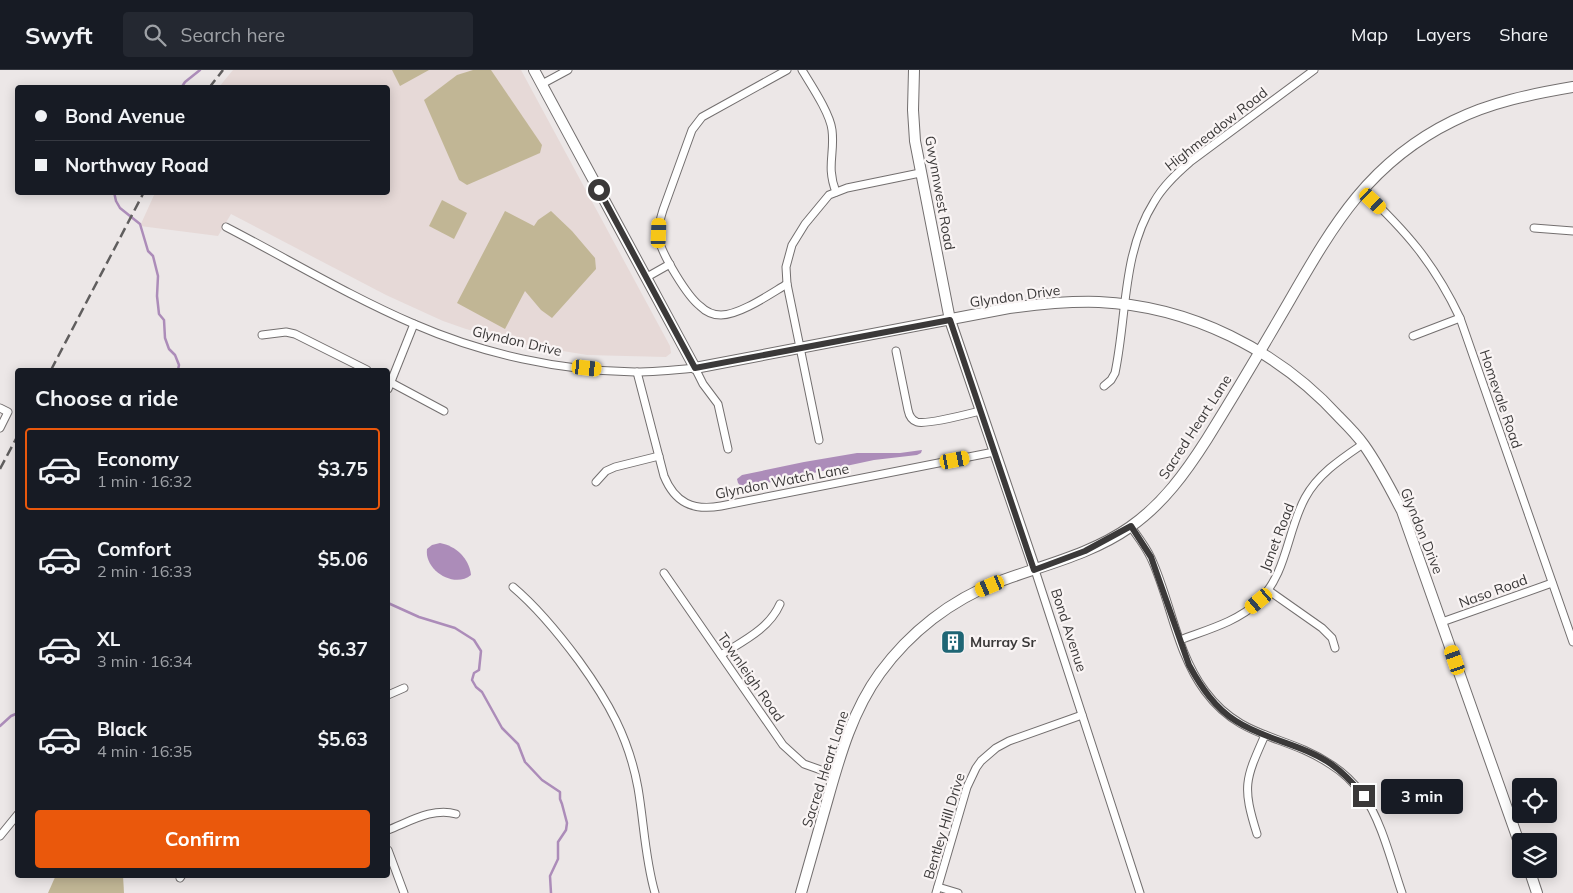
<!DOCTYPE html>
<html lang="en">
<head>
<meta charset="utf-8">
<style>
	:root { --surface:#171b24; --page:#242831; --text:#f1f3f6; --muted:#9ea1a6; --line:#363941; --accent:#ea580c }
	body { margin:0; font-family:Mulish,sans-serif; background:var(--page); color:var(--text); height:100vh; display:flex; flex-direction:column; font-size:19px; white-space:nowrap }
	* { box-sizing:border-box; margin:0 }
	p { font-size:16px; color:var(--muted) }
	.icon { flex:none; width:28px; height:28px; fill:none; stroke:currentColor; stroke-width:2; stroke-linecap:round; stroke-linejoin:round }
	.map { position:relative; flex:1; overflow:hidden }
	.sheet { position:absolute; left:15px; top:298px; width:375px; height:510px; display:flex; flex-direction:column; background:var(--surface); border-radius:5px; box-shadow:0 2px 12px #0003 }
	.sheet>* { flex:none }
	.hud { position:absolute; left:15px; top:15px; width:375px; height:110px; border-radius:5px; box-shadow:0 2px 12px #0003; display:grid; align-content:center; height:110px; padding:0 20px; background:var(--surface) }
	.controls { position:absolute; left:1512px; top:708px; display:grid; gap:10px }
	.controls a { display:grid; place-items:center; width:45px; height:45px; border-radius:5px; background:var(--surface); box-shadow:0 2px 12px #0003; font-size:25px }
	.end { position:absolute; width:22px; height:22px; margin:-11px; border:6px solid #3b3939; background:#fff; box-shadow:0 0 0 2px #fff }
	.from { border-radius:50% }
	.bubble { position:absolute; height:35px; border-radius:5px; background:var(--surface); box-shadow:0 2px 12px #0003; font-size:16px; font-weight:700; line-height:35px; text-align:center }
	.car { position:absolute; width:15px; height:30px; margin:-15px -8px; border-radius:6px; box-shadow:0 0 4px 1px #0007; background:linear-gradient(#f5c518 24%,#345 0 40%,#f5c518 0 76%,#345 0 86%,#f5c518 0) }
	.hud b { display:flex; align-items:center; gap:18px; height:48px; font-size:19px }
	.hud b+b { border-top:1px solid var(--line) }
	.hud i { width:12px; height:12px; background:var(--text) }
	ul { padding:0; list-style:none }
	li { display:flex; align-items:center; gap:15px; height:82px; margin:0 10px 8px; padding:0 10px; border:2px solid transparent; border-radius:5px }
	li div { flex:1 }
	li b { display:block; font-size:19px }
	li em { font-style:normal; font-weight:700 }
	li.on { border-color:var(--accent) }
	li>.icon { width:45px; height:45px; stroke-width:1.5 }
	h2 { padding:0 20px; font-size:22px; line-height:60px }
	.primary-button { display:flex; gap:10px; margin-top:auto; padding:10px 20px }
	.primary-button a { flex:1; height:58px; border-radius:5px; background:var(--accent); color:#fff; font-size:20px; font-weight:700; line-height:58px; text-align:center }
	header { display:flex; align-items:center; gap:30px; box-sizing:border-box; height:70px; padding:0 25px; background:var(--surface); border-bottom:1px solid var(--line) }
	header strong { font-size:24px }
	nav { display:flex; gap:28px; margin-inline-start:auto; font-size:18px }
	.search { width:350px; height:45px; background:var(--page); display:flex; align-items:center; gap:12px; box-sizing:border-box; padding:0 18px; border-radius:5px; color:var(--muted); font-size:19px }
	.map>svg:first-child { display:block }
</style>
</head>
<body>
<header>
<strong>Swyft</strong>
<div class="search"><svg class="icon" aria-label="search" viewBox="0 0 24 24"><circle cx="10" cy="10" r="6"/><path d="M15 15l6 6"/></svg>Search here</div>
<nav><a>Map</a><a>Layers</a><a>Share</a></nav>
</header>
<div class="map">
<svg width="1573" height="823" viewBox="0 0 1573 823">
	<rect width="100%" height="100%" fill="#ece7e7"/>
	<polygon fill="#e6d9d7" points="233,0 521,0 670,276 671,283 666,287 587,285 521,274 466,259 443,251 386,225 231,144 218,166 140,156 155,123 388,122 388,18 219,17"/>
	<g fill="#c1b695">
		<polygon points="392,0 429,0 400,16"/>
		<polygon points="473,0 491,0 542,75 540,83 467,115 459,110 424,30 457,5"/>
		<polygon points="442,130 467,143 454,169 429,156"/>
		<polygon points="505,141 534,156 538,150 551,141 572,161 595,188 596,199 552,248 541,240 525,221 505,259 457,233"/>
		<polygon points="56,805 123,805 124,823 48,823"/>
	</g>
	<g fill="#ac8cb9">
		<polygon points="922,380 921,383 917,385 874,390 753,416 742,417 738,413 737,409 742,405 804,392 857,383 900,383"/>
		<path d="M440,473c16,3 29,15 31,32 -17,14 -47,-5 -44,-26l5,-4z"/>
	</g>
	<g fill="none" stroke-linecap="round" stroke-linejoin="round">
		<g stroke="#ac8cb9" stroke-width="2.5">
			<polyline points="181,18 185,12 200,0"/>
			<polyline points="114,122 116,131 120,138 140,154 148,181 153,186 158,206 157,226 159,244 164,250 165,268 169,279 175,285 179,295 178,300"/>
			<polyline points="388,533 419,547 455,558 474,570 481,581 479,600 474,603 472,610 476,617 482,622 502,658 518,674 525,692 542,710 560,722 560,729 562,734 567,753 566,760 558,772 558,789 550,806 551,823"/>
			<polyline points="0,656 11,646 18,643"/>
		</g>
		<defs>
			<g id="street">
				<path d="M802,0c9,15 28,43 30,60 3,24 -6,36 4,62"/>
				<polyline points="542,14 568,0"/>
				<path d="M1362,120c44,41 72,73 98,128l113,324"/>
				<path d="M226,157c62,32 123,69 188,97 69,30 146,47 221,48 20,0 40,-2 60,-4l8,16 15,20 10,45"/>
				<polyline points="1534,158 1573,161"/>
				<polyline points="647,207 670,194"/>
				<path d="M787,214c-17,10 -47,31 -66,31 -8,0 -16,-4 -21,-9 -13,-10 -37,-50 -41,-66 -2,-10 1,-20 4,-30l29,-80 10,-13 85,-47"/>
				<polyline points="262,265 286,262 295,264 367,300"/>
				<polyline points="1413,266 1460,248"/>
				<path d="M896,281l12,59c1,5 3,10 9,12 10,3 51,-8 63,-11"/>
				<path d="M637,302l27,104c11,27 29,35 57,30l273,-54"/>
				<polyline points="388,311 444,341"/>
				<path d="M1104,316l7,-6 4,-7c12,-57 7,-120 39,-171 9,-16 22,-28 36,-40l124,-92"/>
				<polyline points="388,319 414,254"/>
				<polyline points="0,338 8,342 0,358"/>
				<polyline points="819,370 787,214 786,197 792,175 805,154 829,125 847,118 920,103"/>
				<polyline points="596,412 606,401 615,397 659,386"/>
				<path d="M1131,457c7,10 15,20 20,31 20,43 25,94 54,133 36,49 80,43 125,73 13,8 24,19 33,31 18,24 29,69 39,98"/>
				<polyline points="1035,500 1140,823"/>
				<polyline points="664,503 783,675 804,694 835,705"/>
				<path d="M513,517c26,22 46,47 66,74 29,40 50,77 59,127 6,35 7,71 17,105"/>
				<polyline points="1268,520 1322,558 1332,568 1335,578"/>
				<polyline points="1442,552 1552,513"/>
				<path d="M1180,570c26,-10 57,-18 78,-38 29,-28 29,-71 47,-104 13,-24 36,-39 58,-54"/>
				<path d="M721,585c22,-14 48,-26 59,-51"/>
				<polyline points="388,625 404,618"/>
				<path d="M388,760c21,-8 45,-23 68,-16"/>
				<path d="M1257,764c-15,-48 -12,-54 8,-99"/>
				<polyline points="0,766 18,744"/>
				<polyline points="388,780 404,823"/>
				<polyline points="180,808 182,805"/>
				<polyline points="938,817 958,823"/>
				<polyline points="936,823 967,717 976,698 981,691 996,678 1009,671 1082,645"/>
			</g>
			<g id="secondary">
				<path d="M534,0l161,298 314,-60c30,-4 59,-7 90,-6 91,4 179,48 240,115 9,9 18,18 25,28 15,21 26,43 38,66l119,337"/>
				<polyline points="914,0 913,40 915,71 950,250 1035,500"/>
				<polyline points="1529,799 1537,823"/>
				<path d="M801,823c9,-32 18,-63 27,-95 12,-43 25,-88 52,-125 30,-41 71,-73 118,-91 45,-17 92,-27 132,-55 33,-23 56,-55 77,-88 26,-42 51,-84 76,-127 47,-81 82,-148 170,-191 38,-19 79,-27 120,-34"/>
			</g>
		</defs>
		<use href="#street" stroke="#736f6f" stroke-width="9"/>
		<use href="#secondary" stroke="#736f6f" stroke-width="12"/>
		<use href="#street" stroke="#fff" stroke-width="7"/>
		<use href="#secondary" stroke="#fff" stroke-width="10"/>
		<g stroke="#605e5e" stroke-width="2.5" stroke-dasharray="10 5" stroke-linecap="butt">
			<polyline points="209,18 223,0"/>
			<polyline points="51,300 144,122"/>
			<polyline points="0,399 18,365"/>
		</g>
	</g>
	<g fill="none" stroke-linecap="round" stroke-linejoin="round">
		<path stroke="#3b3939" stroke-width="6" d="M599,120l96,178 255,-48 84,250 51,-19 46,-25 20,31 38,108c12,22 26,43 47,56 29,19 66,23 95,43 13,9 23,20 33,32"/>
	</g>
	<defs>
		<symbol id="building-square" viewBox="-11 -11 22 22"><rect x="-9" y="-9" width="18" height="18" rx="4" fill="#1f6675" stroke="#f9f4f4"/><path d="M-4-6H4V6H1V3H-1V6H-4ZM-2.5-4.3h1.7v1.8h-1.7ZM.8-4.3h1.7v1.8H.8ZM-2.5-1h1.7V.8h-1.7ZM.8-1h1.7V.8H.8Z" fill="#fff"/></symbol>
	</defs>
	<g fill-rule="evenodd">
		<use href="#building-square" x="939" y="558" width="28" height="28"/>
	</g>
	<g text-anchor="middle" stroke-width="4.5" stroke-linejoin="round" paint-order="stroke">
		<g font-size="14" fill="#3b3939" stroke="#f9f4f4">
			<text transform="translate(1216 59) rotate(-38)" y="5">Highmeadow Road</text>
			<text transform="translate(940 123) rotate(80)" y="5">Gwynnwest Road</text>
			<text transform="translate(1015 226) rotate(-8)" y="5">Glyndon Drive</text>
			<text transform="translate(517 271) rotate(13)" y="5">Glyndon Drive</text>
			<text transform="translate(1501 329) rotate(71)" y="5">Homevale Road</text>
			<text transform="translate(1195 357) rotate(-57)" y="5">Sacred Heart Lane</text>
			<text transform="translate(782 411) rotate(-11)" y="5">Glyndon Watch Lane</text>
			<text transform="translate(1422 461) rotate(68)" y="5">Glyndon Drive</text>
			<text transform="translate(1277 467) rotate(-69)" y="5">Janet Road</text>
			<text transform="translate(1493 521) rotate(-20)" y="5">Naso Road</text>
			<text transform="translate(1069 560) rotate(72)" y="5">Bond Avenue</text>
			<text transform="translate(751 607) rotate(55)" y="5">Townleigh Road</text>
			<text transform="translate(825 699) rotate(-72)" y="5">Sacred Heart Lane</text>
			<text transform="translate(944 756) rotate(-73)" y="5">Bentley Hill Drive</text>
		</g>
		<g font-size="14" font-weight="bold" fill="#3b3939" stroke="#f9f4f4" text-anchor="start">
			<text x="970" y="577">Murray Sr</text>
		</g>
	</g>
</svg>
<div class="controls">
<a><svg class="icon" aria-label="locate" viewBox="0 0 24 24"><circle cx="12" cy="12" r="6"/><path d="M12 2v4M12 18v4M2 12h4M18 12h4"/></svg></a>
<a><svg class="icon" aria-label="layers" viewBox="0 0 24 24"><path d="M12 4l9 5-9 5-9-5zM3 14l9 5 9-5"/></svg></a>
</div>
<i class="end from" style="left:599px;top:120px"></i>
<i class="end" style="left:1364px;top:726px"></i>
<div class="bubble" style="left:1381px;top:709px;width:82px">3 min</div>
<i class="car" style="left:1373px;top:131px;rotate:133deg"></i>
<i class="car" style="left:659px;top:163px;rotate:2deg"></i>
<i class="car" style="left:587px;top:298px;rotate:96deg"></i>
<i class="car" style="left:955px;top:390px;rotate:79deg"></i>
<i class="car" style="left:990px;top:516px;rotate:247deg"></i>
<i class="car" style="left:1259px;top:531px;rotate:230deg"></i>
<i class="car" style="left:1455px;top:590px;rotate:341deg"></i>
<div class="hud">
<b><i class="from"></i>Bond Avenue</b>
<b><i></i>Northway Road</b>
</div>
<section class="sheet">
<h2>Choose a ride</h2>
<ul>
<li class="on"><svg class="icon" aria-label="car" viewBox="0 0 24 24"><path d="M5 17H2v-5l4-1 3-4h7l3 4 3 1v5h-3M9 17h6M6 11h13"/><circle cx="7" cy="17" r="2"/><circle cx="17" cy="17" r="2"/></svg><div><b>Economy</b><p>1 min · 16:32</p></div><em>$3.75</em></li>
<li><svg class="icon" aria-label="car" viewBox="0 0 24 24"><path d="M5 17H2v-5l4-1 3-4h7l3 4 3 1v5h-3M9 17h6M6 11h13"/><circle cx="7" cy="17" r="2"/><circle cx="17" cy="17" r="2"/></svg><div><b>Comfort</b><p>2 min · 16:33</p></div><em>$5.06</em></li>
<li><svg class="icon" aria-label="car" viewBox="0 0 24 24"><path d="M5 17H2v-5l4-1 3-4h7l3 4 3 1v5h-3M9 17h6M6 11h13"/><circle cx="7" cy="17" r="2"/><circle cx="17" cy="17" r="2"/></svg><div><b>XL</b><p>3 min · 16:34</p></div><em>$6.37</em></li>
<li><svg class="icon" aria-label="car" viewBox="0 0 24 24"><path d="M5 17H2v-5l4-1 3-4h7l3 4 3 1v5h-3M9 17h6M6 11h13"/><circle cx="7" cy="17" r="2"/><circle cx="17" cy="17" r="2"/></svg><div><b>Black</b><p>4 min · 16:35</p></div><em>$5.63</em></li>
</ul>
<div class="primary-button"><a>Confirm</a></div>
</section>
</div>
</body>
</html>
